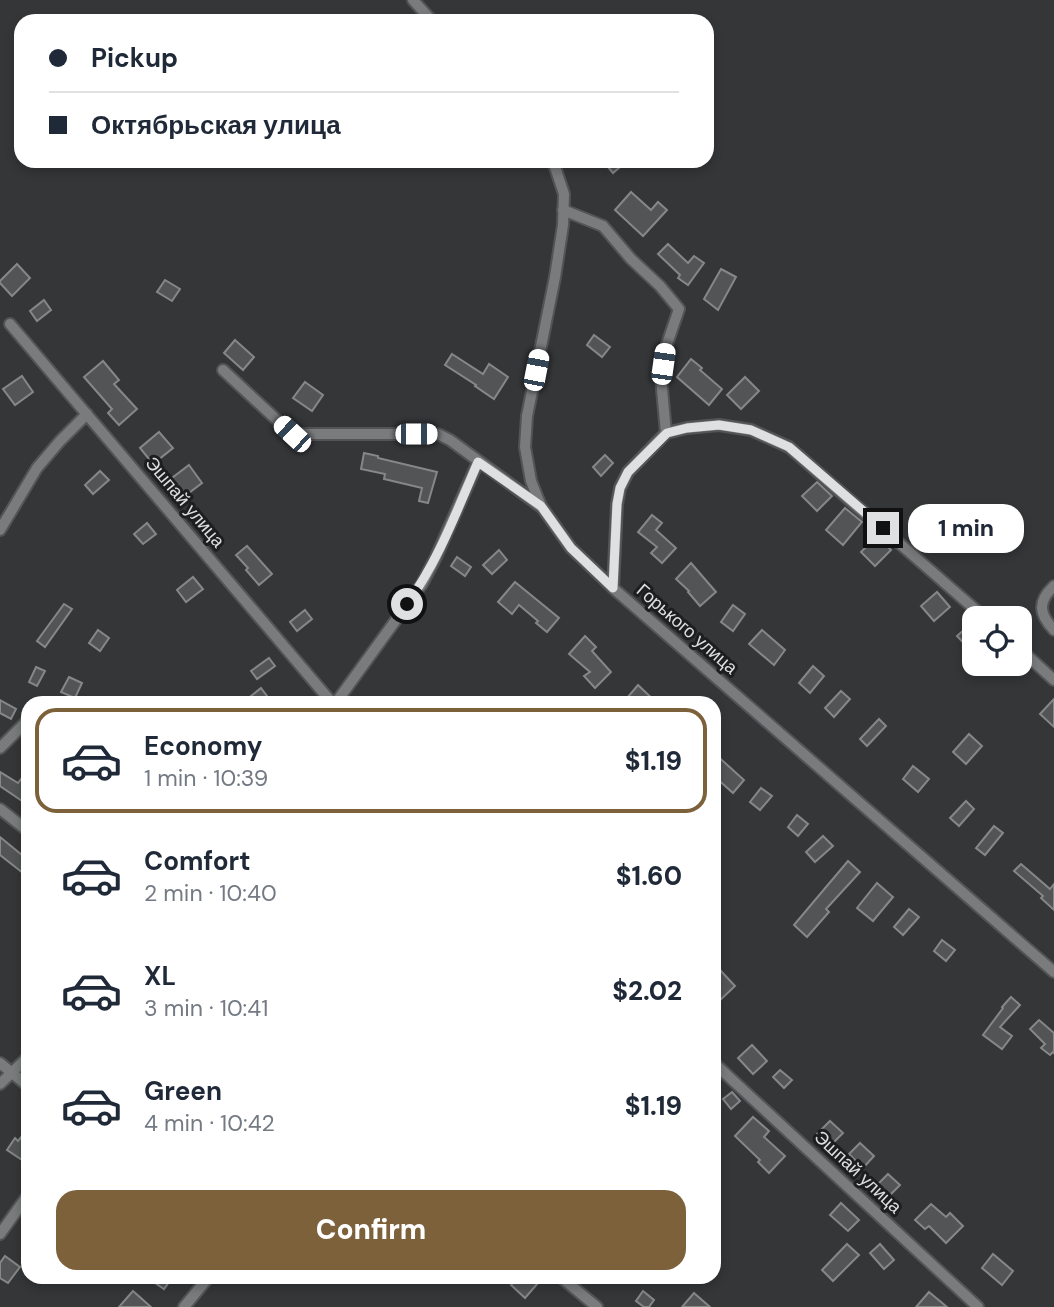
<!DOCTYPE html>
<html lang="en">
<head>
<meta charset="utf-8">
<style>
	:root { --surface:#fff; --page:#f2f2f3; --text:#1f2937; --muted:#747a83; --line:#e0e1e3; --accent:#7d613b }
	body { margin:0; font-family:"DM Sans",sans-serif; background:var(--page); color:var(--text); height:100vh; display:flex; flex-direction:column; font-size:26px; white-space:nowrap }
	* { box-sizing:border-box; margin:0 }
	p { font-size:23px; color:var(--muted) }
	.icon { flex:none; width:38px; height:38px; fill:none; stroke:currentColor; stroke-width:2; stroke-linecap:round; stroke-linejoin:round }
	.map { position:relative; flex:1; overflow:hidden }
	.panel { position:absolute; left:21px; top:696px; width:700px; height:588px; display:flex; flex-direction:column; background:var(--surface); border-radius:21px; box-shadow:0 4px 10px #0003 }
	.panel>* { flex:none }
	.guide { position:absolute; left:14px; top:14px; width:700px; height:154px; border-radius:21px; box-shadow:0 4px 10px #0003; display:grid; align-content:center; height:154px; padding:0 35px; background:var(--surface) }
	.buttons { position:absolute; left:962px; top:606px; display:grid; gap:14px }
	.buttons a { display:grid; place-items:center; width:70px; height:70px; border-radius:14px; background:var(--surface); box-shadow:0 4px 10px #0003; font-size:35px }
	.end { position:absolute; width:32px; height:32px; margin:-16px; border:9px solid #dee0e1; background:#111; box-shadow:0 0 0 4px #111 }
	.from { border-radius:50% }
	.bubble { position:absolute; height:49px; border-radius:21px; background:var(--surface); box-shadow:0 4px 10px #0003; font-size:23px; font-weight:800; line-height:49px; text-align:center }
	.car { position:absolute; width:21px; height:42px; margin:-21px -10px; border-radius:9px; box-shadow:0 0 5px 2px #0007; background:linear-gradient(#fff 24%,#345 0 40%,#fff 0 76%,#345 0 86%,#fff 0) }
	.guide b { display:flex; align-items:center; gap:24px; height:66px; font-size:26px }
	.guide b+b { border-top:2px solid var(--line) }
	.guide i { width:18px; height:18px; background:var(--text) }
	ul { padding:12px 0 0; list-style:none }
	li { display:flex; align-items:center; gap:21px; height:105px; margin:0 14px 10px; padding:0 21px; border:4px solid transparent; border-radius:21px }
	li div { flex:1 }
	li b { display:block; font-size:26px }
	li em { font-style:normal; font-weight:800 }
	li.current { border-color:var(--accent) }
	li>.icon { width:63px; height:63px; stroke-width:1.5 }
	.button { display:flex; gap:14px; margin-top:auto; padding:14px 35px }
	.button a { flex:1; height:80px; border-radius:21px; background:var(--accent); color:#fff; font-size:28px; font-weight:800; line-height:80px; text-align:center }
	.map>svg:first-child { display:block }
</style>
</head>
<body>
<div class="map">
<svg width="1054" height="1307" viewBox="0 0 1054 1307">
	<rect width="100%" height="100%" fill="#353638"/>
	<g fill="#525456" stroke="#858789" stroke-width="2">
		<polygon points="603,161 627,161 613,173"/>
		<polygon points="631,192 651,210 658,202 667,210 643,236 615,210"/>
		<polygon points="668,244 688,263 694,256 704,263 688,285 678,278 680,275 658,254"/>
		<polygon points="17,264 30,278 12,296 0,283 0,281"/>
		<polygon points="721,269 736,277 718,310 704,299"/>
		<polygon points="165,280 180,289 172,301 157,292"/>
		<polygon points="44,300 51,310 37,321 30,311"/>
		<polygon points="594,335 610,347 602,357 587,345"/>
		<polygon points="235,340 254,357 243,370 224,353"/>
		<polygon points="452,354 483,374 489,364 508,377 494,399 475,386 476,385 445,365"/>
		<polygon points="691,359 702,368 700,370 722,389 709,405 677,377"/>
		<polygon points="103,361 119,380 114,384 137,409 119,425 108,413 112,409 84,377"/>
		<polygon points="22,376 33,392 15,405 3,389"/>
		<polygon points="745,377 759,391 741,409 727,395"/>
		<polygon points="305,382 323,395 312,411 293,398"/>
		<polygon points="159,432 173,448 153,464 140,448"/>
		<polygon points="364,453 378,456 378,458 437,472 428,503 419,501 422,488 384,479 385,474 361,469"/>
		<polygon points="605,455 613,463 601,476 593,467"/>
		<polygon points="189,465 202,483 181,499 168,481"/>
		<polygon points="100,471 109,480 93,494 85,485"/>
		<polygon points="817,482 832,496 817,511 802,496"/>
		<polygon points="845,508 862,522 843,545 826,530"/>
		<polygon points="652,515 662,523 656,530 676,548 662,563 651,553 657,547 638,532"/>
		<polygon points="147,523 156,534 143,544 134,534"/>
		<polygon points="877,536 891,550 875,566 861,552"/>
		<polygon points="247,546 272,574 259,585 246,570 248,568 236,555"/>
		<polygon points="499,550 507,560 492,574 483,565"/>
		<polygon points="457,557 471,567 465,576 451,566"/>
		<polygon points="691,563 716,592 700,606 688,592 689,591 676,579"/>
		<polygon points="193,577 203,589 186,602 177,590"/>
		<polygon points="515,582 559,618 547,632 536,623 538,621 519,605 512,614 498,602"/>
		<polygon points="937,592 950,607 934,621 921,606"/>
		<polygon points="64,604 72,609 45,647 37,641"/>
		<polygon points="733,605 745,614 733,631 721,622"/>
		<polygon points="305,610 312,619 297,631 290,622"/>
		<polygon points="975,620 975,655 957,636"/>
		<polygon points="98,630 109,638 100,651 89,643"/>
		<polygon points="762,630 785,650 774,665 749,644"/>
		<polygon points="585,636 596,647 592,651 611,672 595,688 584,676 590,672 569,654"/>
		<polygon points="269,658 275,666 257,679 251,671"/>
		<polygon points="813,666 824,676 810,693 799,683"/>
		<polygon points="36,667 45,671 37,686 29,682"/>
		<polygon points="69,677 82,683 75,698 61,692"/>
		<polygon points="638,685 658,704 622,704"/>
		<polygon points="261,688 273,704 241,704"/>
		<polygon points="841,691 850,699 834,717 825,708"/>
		<polygon points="1054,699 1054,727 1040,714"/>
		<polygon points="0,700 16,709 11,719 0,713"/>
		<polygon points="879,719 886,726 867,746 860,739"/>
		<polygon points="969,734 982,746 966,764 953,752"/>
		<polygon points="714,753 744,780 733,793 714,776"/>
		<polygon points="913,766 929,779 918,792 903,779"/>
		<polygon points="28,770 28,793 22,801 0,786 0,772 18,783"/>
		<polygon points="761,788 772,796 760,810 750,802"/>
		<polygon points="966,801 974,809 959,826 950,818"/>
		<polygon points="797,815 808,824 798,836 788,827"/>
		<polygon points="994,826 1003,833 985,855 976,848"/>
		<polygon points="823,836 833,846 815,862 806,852"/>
		<polygon points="0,837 28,860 28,877 0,855"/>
		<polygon points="848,861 860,872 826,909 829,912 807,937 794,925"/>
		<polygon points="1021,864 1050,889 1054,884 1054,910 1041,898 1043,896 1014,871"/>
		<polygon points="877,883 893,897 873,921 857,908"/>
		<polygon points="909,909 919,917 903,935 894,927"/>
		<polygon points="942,940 955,950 946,961 934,951"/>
		<polygon points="720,970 735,986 714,1006 714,976"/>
		<polygon points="1011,997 1020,1005 1000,1027 1012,1036 1002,1049 983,1035 1003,1008 1002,1007"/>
		<polygon points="1039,1020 1054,1033 1054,1053 1053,1052 1050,1055 1041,1048 1045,1044 1030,1029"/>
		<polygon points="752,1045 767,1061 753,1074 738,1058"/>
		<polygon points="780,1070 792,1080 784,1088 773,1077"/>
		<polygon points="732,1092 740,1101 731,1109 723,1099"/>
		<polygon points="753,1117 769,1131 764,1137 785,1156 769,1173 758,1162 760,1160 735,1136"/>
		<polygon points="830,1121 843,1133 828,1148 815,1136"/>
		<polygon points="28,1129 28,1164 7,1150 15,1138 18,1141"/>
		<polygon points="860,1143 874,1156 863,1168 849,1154"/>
		<polygon points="888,1174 900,1185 885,1200 873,1189"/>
		<polygon points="841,1203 859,1220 848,1231 830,1215"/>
		<polygon points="931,1204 946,1217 950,1213 963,1226 946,1243 929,1226 925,1229 915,1220"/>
		<polygon points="847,1244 859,1255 833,1281 822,1270"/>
		<polygon points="880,1244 894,1260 884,1269 870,1253"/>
		<polygon points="993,1254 1013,1271 1002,1285 982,1268"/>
		<polygon points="5,1256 20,1267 8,1283 0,1278 0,1263"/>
		<polygon points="148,1278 172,1278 164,1289"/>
		<polygon points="518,1278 534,1278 539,1282 525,1298 511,1285"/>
		<polygon points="133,1291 151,1307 119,1307"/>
		<polygon points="643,1291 654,1300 649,1307 644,1307 636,1301"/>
		<polygon points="929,1292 947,1307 916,1307"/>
		<polygon points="694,1293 710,1307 682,1307"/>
	</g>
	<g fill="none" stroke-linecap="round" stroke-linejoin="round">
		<defs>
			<g id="minor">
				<polyline points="413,0 432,21"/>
				<polyline points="553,161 564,194 563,225 555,277 527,416 525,447 531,481 541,506 571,548 613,588 1054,972"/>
				<polyline points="563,210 603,226 631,259 660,286 679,309 665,350 661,378 666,433"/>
				<polyline points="10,324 333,704"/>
				<polyline points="223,370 292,434 438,434 450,440 540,506"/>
				<polyline points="0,530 37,468 60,441 87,414"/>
				<path d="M1054,586c-17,16 -15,28 0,44"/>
				<polyline points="613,588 617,504 620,488 628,472 666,433 687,428 719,425 751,430 789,447 985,618"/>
				<polyline points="1020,649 1054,680"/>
				<polyline points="335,704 422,584 436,557 478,462"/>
				<polyline points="0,748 28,720"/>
				<polyline points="0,809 28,831"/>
				<polyline points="0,1063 28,1086"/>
				<polyline points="714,1063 978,1307"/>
				<polyline points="0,1084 28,1057"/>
				<polyline points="0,1234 28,1195"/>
				<polyline points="562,1278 597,1307"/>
				<polyline points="184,1307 208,1278"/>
			</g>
		</defs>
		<use href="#minor" stroke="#525456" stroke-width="14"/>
		<use href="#minor" stroke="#797b7d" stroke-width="10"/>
	</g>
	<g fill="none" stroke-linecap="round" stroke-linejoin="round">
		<path stroke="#dee0e1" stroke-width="9" d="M407,604c32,-44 50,-94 71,-142l63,44 30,42 42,40 4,-84 3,-16 8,-16 39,-39 20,-5 32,-3 32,5 38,17 94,81"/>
	</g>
	<g text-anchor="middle" stroke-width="6" stroke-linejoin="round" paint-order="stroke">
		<g font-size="18" fill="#dee0e1" stroke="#1d1e1f">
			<text transform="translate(185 502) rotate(50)" y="6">Эшпай улица</text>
			<text transform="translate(687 629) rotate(41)" y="6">Горького улица</text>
			<text transform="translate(858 1172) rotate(43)" y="6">Эшпай улица</text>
		</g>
	</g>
</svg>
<div class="buttons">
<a><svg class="icon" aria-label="locate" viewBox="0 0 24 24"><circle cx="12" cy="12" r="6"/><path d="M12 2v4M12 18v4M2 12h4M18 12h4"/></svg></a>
</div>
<i class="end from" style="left:407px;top:604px"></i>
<i class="end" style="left:883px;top:528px"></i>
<div class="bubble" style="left:908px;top:504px;width:116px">1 min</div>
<i class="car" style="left:663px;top:364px;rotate:8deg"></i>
<i class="car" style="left:536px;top:370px;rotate:11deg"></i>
<i class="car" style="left:292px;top:434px;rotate:313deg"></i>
<i class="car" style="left:416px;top:434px;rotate:90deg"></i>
<div class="guide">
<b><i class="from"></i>Pickup</b>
<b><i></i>Октябрьская улица</b>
</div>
<section class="panel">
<ul>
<li class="current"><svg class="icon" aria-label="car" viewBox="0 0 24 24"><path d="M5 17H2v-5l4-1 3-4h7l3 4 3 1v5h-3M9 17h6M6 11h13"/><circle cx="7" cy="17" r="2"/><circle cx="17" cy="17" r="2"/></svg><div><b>Economy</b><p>1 min · 10:39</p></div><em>$1.19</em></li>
<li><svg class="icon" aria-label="car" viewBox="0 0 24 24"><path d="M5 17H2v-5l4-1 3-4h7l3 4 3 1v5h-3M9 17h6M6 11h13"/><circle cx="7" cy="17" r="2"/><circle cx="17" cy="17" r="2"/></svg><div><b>Comfort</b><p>2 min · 10:40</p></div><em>$1.60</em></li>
<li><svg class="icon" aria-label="car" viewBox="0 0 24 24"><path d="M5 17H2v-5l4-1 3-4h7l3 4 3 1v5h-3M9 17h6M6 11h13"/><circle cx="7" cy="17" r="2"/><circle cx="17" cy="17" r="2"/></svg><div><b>XL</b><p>3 min · 10:41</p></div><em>$2.02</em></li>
<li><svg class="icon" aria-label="car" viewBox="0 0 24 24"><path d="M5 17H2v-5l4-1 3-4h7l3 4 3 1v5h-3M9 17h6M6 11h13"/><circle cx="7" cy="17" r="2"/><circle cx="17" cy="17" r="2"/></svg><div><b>Green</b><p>4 min · 10:42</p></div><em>$1.19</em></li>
</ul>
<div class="button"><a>Confirm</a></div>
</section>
</div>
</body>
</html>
